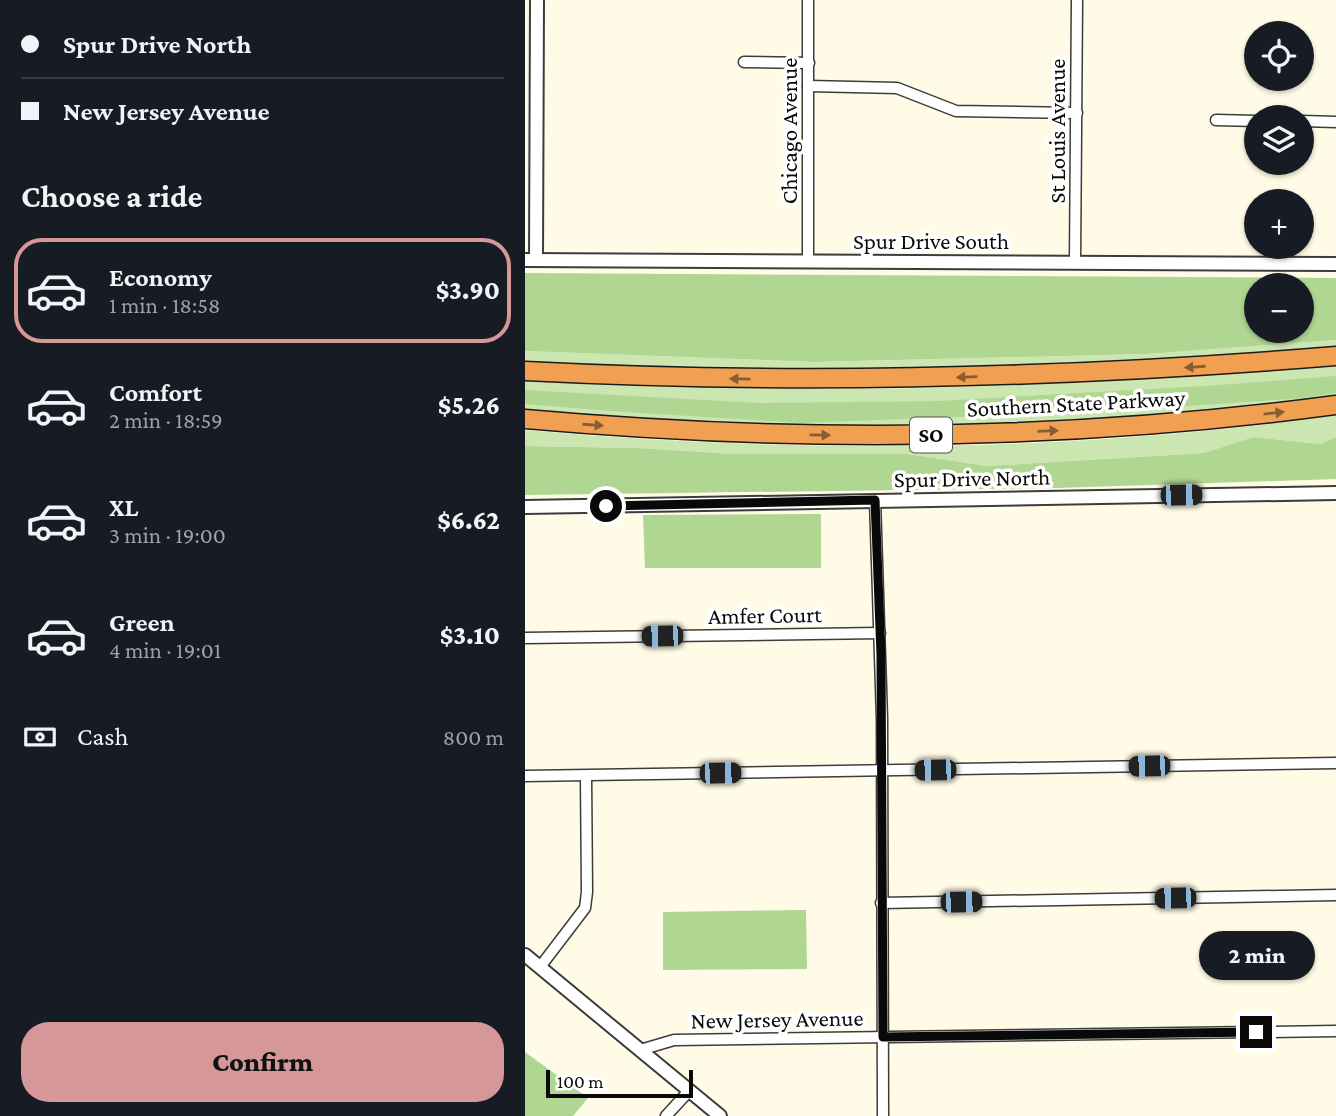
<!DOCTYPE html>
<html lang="en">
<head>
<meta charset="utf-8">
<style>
	:root { --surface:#171b24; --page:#20242c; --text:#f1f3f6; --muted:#9ea1a6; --line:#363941; --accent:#d69799 }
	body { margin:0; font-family:"Crimson Pro",serif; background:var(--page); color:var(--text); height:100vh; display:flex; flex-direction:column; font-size:26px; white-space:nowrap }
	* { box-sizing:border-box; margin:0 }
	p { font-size:23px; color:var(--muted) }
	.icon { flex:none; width:38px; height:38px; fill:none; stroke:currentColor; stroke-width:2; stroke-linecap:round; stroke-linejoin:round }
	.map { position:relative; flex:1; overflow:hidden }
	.drawer { display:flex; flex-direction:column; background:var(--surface); width:525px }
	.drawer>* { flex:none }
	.guide { display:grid; align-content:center; height:154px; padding:0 21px; background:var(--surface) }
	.tools { position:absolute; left:719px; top:21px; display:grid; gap:14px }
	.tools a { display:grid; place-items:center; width:70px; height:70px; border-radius:50%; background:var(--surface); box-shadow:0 2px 5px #0004; font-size:35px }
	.scale { position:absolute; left:21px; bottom:18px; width:147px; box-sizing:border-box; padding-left:7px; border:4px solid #090909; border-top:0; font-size:19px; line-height:24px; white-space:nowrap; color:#090909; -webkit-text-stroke:5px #fff; paint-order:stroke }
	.end { position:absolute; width:32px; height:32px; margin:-16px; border:9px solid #090909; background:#fff; box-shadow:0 0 0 4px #fff }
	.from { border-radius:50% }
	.bubble { position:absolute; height:49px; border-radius:24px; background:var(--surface); box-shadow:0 2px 5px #0004; font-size:23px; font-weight:800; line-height:49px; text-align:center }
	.car { position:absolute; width:21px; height:42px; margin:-21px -10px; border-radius:9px; box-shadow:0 0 5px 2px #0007; background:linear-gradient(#222 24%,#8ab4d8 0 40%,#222 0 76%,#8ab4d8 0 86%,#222 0) }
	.guide b { display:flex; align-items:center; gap:24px; height:66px; font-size:26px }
	.guide b+b { border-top:2px solid var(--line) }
	.guide i { width:18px; height:18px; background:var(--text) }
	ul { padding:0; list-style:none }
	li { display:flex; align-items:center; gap:21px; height:105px; margin:0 14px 10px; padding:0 7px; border:4px solid transparent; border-radius:28px }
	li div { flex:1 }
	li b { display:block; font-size:26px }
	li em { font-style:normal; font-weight:800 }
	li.on { border-color:var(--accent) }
	li>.icon { width:63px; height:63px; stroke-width:1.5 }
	h2 { padding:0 21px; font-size:32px; line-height:84px }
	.pay { display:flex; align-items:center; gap:18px; height:77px; padding:0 21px; font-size:26px }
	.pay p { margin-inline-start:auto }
	.button { display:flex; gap:14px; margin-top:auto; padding:14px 21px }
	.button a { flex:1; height:80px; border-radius:28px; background:var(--accent); color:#111; font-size:28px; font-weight:800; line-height:80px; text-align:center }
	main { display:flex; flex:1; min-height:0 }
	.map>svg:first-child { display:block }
</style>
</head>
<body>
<main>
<section class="drawer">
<div class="guide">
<b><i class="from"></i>Spur Drive North</b>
<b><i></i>New Jersey Avenue</b>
</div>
<h2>Choose a ride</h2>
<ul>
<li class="on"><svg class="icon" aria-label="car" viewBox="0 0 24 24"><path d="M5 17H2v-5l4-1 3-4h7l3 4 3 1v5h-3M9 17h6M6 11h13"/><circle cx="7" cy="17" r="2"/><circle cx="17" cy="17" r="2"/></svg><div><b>Economy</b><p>1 min · 18:58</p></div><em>$3.90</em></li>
<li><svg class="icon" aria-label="car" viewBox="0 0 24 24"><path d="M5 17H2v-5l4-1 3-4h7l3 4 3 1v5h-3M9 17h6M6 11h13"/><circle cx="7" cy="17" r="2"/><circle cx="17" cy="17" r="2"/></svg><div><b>Comfort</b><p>2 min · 18:59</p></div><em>$5.26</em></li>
<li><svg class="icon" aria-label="car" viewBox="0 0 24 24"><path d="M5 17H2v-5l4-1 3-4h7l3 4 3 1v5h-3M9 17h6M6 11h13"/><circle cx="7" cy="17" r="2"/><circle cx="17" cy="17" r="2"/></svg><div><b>XL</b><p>3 min · 19:00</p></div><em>$6.62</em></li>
<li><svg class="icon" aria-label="car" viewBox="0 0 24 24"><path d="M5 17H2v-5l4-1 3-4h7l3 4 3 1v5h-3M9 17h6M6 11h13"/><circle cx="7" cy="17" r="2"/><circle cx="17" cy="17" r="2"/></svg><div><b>Green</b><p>4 min · 19:01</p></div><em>$3.10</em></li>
</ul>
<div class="pay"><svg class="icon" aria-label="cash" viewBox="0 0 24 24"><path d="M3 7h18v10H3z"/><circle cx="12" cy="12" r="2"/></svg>Cash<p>800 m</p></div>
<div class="button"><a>Confirm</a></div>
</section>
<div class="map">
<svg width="811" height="1116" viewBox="0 0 811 1116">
	<rect width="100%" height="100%" fill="#fffbe6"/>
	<g fill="#cce6b2">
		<polygon points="811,340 811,347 680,358 517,367 163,371 0,364 0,351 289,362 622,354"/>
		<path d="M811,364v33c-90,11 -179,20 -270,26 -180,11 -362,5 -541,-12v-30c131,5 262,10 393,7 139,-3 279,-11 418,-24z"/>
		<path d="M811,415v22l-15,7 -68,-7 -49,16 -217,13 -79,-12h-174l-95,-6 -114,-2v-16c269,24 544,23 811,-15z"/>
	</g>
	<g fill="#afd792" fill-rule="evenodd">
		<path d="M0,273l811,5v62l-189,14 -333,8 -289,-11zM732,285h45v46h-45z"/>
		<polygon points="811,376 811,393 779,398 604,410 275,423 85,411 0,404 0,390 234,403 413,401 680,386"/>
		<polygon points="728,437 796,444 811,437 811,479 532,488 0,495 0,446 114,448 209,454 383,454 462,466 679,453"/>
		<polygon points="296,514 296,568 120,568 118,515"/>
		<polygon points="281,910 282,969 138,970 138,912"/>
		<polygon points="0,1052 63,1098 48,1116 0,1116"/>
	</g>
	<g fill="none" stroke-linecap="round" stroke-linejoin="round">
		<defs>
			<g id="minor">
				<polyline points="219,62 284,63"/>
				<polyline points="283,86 372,88 431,111 552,113"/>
				<polyline points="691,120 732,121"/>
				<polyline points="777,121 811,122"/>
				<polyline points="283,262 283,0"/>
				<polyline points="550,263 552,0"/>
				<polyline points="350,500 357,719 358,1116"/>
				<polyline points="0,638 355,633"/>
				<polyline points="0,776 811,763"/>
				<polyline points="356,903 811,895"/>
				<polyline points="15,967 60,908 62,892 61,776"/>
				<polyline points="115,1050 149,1040 811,1031"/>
				<polyline points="141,1116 164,1091"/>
			</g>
			<g id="tertiary">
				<polyline points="0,260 811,264"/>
				<polyline points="11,260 12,0"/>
				<polyline points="0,507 811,493"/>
				<polyline points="0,955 195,1116"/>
			</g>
			<g id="motorway">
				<path d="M0,371c271,14 541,7 811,-15"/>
				<path d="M0,419c270,24 542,22 811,-14"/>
			</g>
		</defs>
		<use href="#minor" stroke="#3c3c3c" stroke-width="13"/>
		<use href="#tertiary" stroke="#3c3c3c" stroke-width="16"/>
		<use href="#motorway" stroke="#1a1a1a" stroke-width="21"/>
		<use href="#minor" stroke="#fff" stroke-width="10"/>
		<use href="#tertiary" stroke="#fff" stroke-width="12"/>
		<use href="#motorway" stroke="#f1a052" stroke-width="18"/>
	</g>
	<defs><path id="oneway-solid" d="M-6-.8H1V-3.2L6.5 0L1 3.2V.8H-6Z" transform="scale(1.75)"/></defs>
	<g fill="#895c31">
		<use href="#oneway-solid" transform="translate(670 367) rotate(176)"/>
		<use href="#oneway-solid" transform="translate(442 377) rotate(178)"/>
		<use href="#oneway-solid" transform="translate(215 379) rotate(-179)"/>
		<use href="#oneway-solid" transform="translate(749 413) rotate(-6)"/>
		<use href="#oneway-solid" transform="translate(68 425) rotate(4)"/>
		<use href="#oneway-solid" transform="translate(523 431) rotate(-2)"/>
		<use href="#oneway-solid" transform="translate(295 435) rotate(1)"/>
	</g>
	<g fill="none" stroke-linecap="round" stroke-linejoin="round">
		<polyline stroke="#090909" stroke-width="9" points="81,506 350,500 356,654 358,1037 731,1032"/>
	</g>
	<g text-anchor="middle" stroke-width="7" stroke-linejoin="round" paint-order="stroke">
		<rect fill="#fff" stroke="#535353" stroke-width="2" x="385" y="417.5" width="42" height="35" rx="5"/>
		<g font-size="21" font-weight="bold" fill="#090909">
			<text x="406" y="442">SO</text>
		</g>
		<g font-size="23" fill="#090909" stroke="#fff">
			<text transform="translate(264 131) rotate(-90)" y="8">Chicago Avenue</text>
			<text transform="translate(532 131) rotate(-90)" y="8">St Louis Avenue</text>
			<text x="406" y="249">Spur Drive South</text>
			<text transform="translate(551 403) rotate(-3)" y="8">Southern State Parkway</text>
			<text transform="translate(447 478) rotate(-1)" y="8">Spur Drive North</text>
			<text transform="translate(240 615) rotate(-1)" y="8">Amfer Court</text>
			<text transform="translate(252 1019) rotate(-1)" y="8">New Jersey Avenue</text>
		</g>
	</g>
</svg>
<div class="tools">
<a><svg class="icon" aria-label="locate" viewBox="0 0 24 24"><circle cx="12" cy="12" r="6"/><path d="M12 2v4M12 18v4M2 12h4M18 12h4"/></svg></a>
<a><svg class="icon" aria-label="layers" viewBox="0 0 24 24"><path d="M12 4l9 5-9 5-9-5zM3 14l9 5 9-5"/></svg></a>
<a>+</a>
<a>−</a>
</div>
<div class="scale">100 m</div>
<i class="end from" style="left:81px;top:506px"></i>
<i class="end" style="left:731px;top:1032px"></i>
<div class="bubble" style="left:674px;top:931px;width:116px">2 min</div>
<i class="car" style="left:656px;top:495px;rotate:89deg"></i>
<i class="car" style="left:137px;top:636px;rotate:269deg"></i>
<i class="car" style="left:624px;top:766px;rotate:269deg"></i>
<i class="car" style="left:410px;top:770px;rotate:269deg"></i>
<i class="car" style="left:195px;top:773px;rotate:89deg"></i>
<i class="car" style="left:650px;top:898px;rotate:269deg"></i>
<i class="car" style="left:436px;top:902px;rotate:89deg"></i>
</div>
</main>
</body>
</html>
